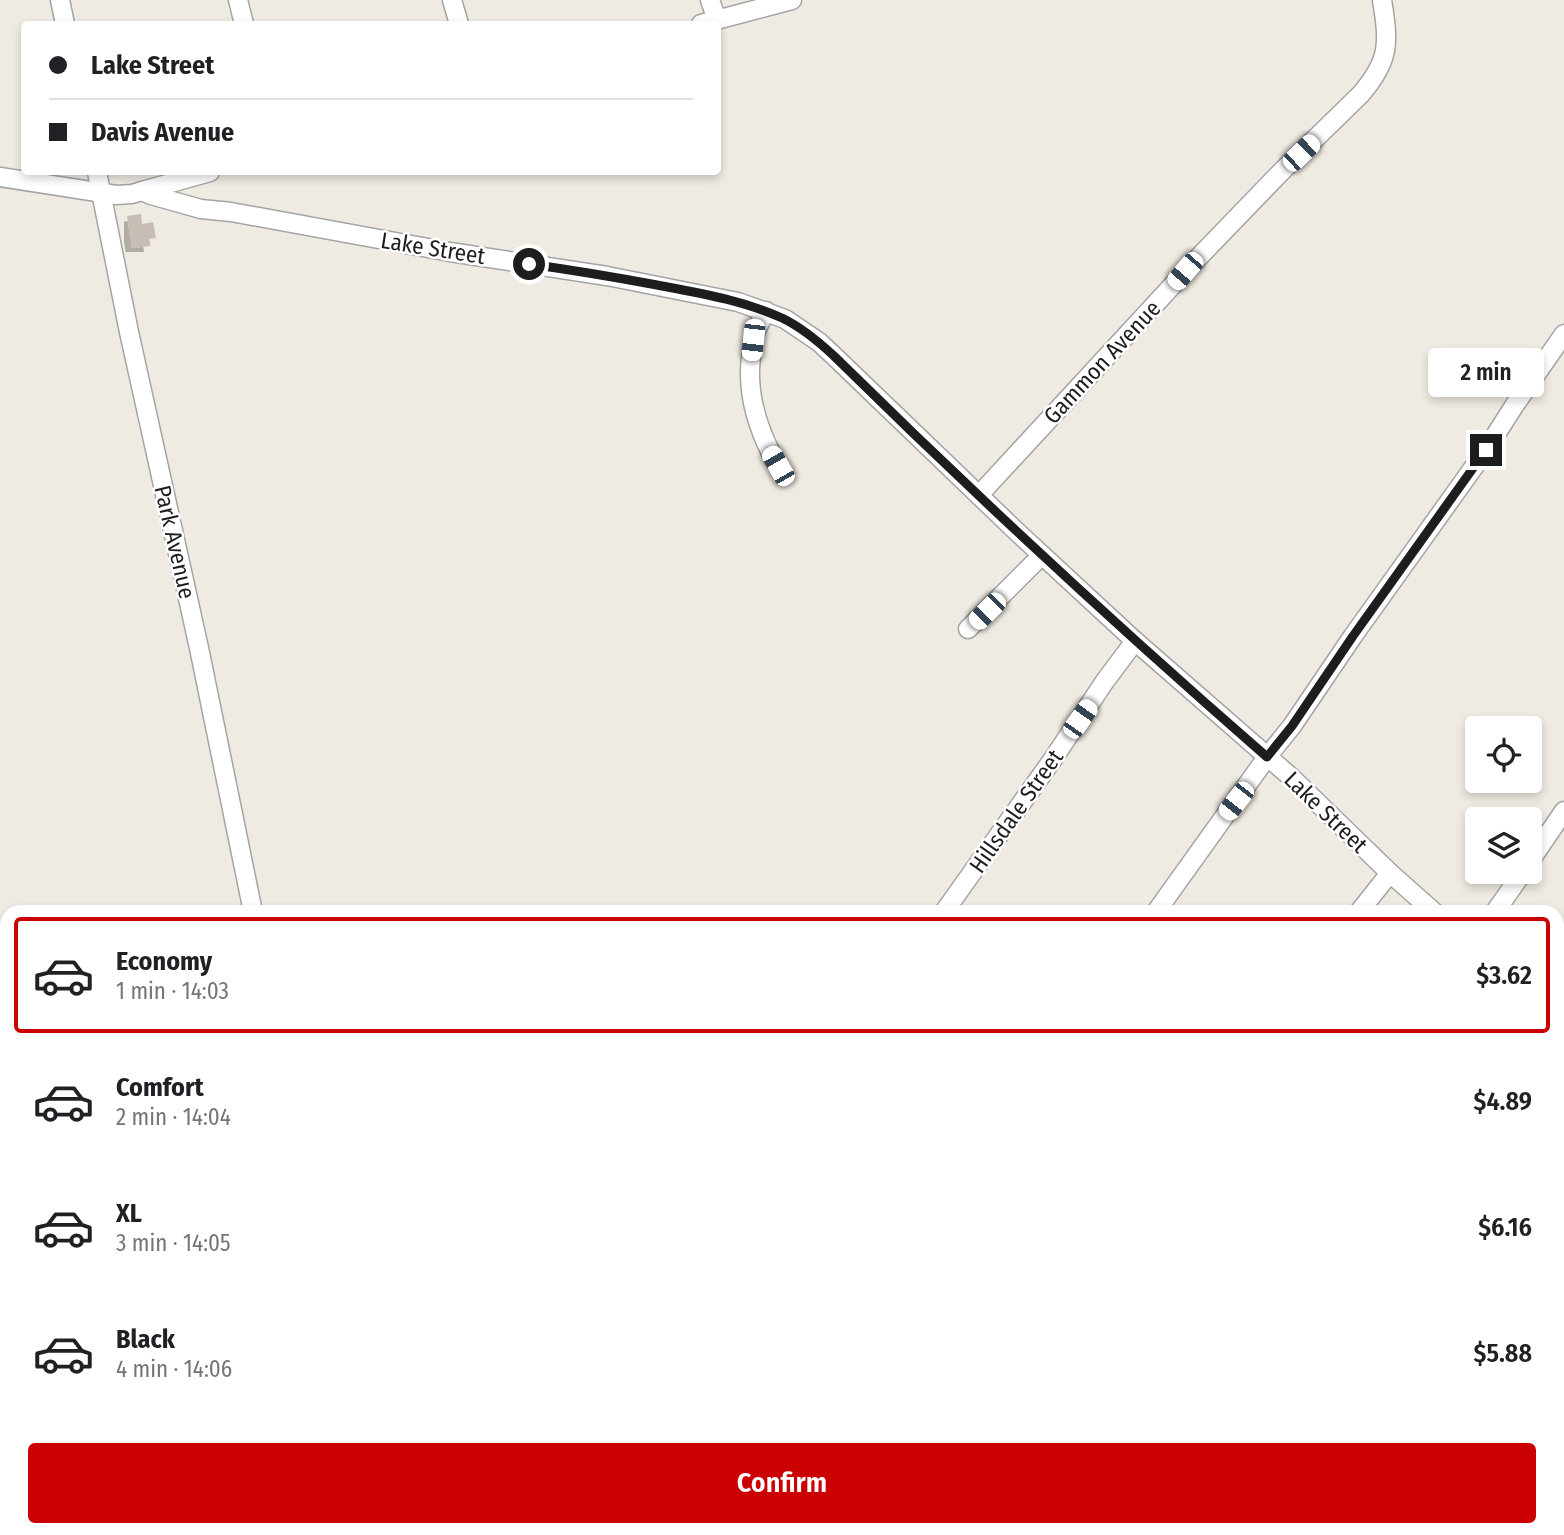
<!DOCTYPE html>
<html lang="en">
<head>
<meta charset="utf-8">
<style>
	:root { --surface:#fff; --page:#f2f2f2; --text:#202124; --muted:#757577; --line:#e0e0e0; --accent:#cb0000 }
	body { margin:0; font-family:"Fira Sans Condensed",sans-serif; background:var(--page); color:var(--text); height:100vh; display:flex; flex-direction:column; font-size:26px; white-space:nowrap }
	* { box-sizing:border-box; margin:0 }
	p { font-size:23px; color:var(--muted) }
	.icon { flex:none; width:38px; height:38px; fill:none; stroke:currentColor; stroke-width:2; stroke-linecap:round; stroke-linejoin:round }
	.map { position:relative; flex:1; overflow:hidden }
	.details { position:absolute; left:0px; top:905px; width:1564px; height:632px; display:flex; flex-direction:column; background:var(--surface); border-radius:21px 21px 0 0; box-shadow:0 4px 10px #0003 }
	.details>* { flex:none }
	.hud { position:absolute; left:21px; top:21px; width:700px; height:154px; border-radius:7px; box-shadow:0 4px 10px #0003; display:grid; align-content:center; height:154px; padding:0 28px; background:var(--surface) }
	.tools { position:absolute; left:1465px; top:716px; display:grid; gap:14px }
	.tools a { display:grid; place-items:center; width:77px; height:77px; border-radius:7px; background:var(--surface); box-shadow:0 4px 10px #0003; font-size:35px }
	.end { position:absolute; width:32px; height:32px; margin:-16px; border:9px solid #1d1d1d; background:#fff; box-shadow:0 0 0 4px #fff }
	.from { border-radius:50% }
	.bubble { position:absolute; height:49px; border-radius:7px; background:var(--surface); box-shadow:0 4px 10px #0003; font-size:23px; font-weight:600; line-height:49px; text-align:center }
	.car { position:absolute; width:21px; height:42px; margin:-21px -10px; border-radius:9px; box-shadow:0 0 5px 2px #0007; background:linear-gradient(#fff 24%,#345 0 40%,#fff 0 76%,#345 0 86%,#fff 0) }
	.hud b { display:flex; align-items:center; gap:24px; height:66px; font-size:26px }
	.hud b+b { border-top:2px solid var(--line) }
	.hud i { width:18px; height:18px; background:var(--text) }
	ul { padding:12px 0 0; list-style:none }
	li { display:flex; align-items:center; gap:21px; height:116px; margin:0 14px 10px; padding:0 14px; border:4px solid transparent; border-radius:7px }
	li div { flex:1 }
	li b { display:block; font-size:26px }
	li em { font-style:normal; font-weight:600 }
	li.active { border-color:var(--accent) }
	li>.icon { width:63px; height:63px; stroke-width:1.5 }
	.button { display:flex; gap:14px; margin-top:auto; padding:14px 28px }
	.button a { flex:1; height:80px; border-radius:7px; background:var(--accent); color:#fff; font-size:28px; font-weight:600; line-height:80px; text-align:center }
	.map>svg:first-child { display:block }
</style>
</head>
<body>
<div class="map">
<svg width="1564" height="1535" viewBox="0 0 1564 1535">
	<defs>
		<filter id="shadow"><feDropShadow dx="-6" dy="6" stdDeviation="0" flood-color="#0004"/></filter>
	</defs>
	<rect width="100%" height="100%" fill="#f0ebe2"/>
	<polygon fill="#ffffdc" points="407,1530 699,1530 696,1535 408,1535"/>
	<polygon fill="#c8bdb5" filter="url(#shadow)" points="141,214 142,224 153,222 156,238 149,239 150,246 132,248 127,216"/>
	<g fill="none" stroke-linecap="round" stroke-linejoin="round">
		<defs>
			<g id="minor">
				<polyline points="60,0 65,24"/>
				<polyline points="238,0 244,24"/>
				<polyline points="452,0 459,24"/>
				<polyline points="710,0 717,20"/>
				<polyline points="701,24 792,0"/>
				<polyline points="97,172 129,332 199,648 253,912"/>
				<polyline points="0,177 116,195 132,194 142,191 151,195 201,209 231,212 450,252 607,276 738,302 785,319 819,342 834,356 1015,530 1135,641 1292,778 1390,873 1434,912"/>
				<polyline points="142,191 210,172"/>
				<path d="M766,311c-4,8 -9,16 -12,25 -2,7 -2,14 -3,21 -5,40 8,76 27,109"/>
				<path d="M979,495l217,-235 85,-88 80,-78c29,-34 28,-51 21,-94"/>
				<polyline points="968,629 1042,555"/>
				<polyline points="1530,861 1564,811"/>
				<polyline points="944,912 1053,759 1105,681 1135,641"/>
				<polyline points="1156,912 1267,757 1292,726 1353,636 1486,450 1514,406 1564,334"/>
				<polyline points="1359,912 1390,873"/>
				<polyline points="1495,912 1523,872"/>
				<polyline points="1558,1026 1564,1031"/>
				<polyline points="1558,1509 1564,1518"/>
				<polyline points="394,1530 395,1535"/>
				<polyline points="558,1530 559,1535"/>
				<polyline points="1356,1530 1362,1535"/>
				<polyline points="478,1535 483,1530"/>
				<polyline points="919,1535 923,1530"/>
				<polyline points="1138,1535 1142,1530"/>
			</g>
		</defs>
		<use href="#minor" stroke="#a4a4a4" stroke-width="21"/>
		<polyline stroke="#ff7464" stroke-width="2.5" stroke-dasharray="3.5 3.5" stroke-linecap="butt" points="681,1535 684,1530"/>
		<use href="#minor" stroke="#fff" stroke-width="18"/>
	</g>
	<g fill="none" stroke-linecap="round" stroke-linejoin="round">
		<path stroke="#1d1d1d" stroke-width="9" d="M529,264c43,6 85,13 128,21 42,8 85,15 125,33 19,9 37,24 52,38 140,138 285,272 433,401l25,-31 61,-90 133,-186"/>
	</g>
	<g text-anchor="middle" stroke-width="5" stroke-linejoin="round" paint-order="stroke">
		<g font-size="23" fill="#1d1d1d" stroke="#fff">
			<text transform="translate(433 248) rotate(9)" y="8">Lake Street</text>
			<text transform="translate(1102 362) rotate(-47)" y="8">Gammon Avenue</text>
			<text transform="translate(175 542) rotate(77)" y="8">Park Avenue</text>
			<text transform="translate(1016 811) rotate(-55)" y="8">Hillsdale Street</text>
			<text transform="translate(1326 812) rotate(44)" y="8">Lake Street</text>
		</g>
	</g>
</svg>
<div class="tools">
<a><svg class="icon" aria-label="locate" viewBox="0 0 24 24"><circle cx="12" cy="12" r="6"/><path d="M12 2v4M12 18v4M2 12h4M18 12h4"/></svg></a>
<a><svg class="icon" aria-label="layers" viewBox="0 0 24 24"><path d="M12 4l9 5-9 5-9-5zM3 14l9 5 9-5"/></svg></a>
</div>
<i class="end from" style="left:529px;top:264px"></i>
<i class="end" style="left:1486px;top:450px"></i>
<div class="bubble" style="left:1428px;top:348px;width:116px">2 min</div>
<i class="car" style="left:1301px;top:153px;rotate:46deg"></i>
<i class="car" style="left:1185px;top:271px;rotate:221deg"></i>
<i class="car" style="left:753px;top:340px;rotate:186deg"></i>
<i class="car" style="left:778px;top:466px;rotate:330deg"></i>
<i class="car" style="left:987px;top:611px;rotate:225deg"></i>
<i class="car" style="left:1080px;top:719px;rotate:35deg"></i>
<i class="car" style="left:1236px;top:801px;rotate:218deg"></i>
<div class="hud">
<b><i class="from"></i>Lake Street</b>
<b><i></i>Davis Avenue</b>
</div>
<section class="details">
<ul>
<li class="active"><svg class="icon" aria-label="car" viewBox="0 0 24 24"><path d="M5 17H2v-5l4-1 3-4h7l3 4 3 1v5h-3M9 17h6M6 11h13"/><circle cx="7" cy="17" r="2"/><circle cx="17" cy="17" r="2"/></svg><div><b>Economy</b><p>1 min · 14:03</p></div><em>$3.62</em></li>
<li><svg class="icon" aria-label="car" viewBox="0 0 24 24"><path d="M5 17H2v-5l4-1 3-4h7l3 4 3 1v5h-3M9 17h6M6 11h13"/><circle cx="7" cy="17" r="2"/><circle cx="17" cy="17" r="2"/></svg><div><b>Comfort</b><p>2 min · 14:04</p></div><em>$4.89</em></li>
<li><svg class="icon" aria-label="car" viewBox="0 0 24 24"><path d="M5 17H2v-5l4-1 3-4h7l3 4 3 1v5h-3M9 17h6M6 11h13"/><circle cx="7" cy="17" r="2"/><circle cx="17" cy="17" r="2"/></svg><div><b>XL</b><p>3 min · 14:05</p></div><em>$6.16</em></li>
<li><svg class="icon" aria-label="car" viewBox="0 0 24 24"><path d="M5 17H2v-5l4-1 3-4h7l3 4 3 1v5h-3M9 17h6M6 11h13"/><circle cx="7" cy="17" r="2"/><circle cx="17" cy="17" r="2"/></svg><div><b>Black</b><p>4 min · 14:06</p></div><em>$5.88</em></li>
</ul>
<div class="button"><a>Confirm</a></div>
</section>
</div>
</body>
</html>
